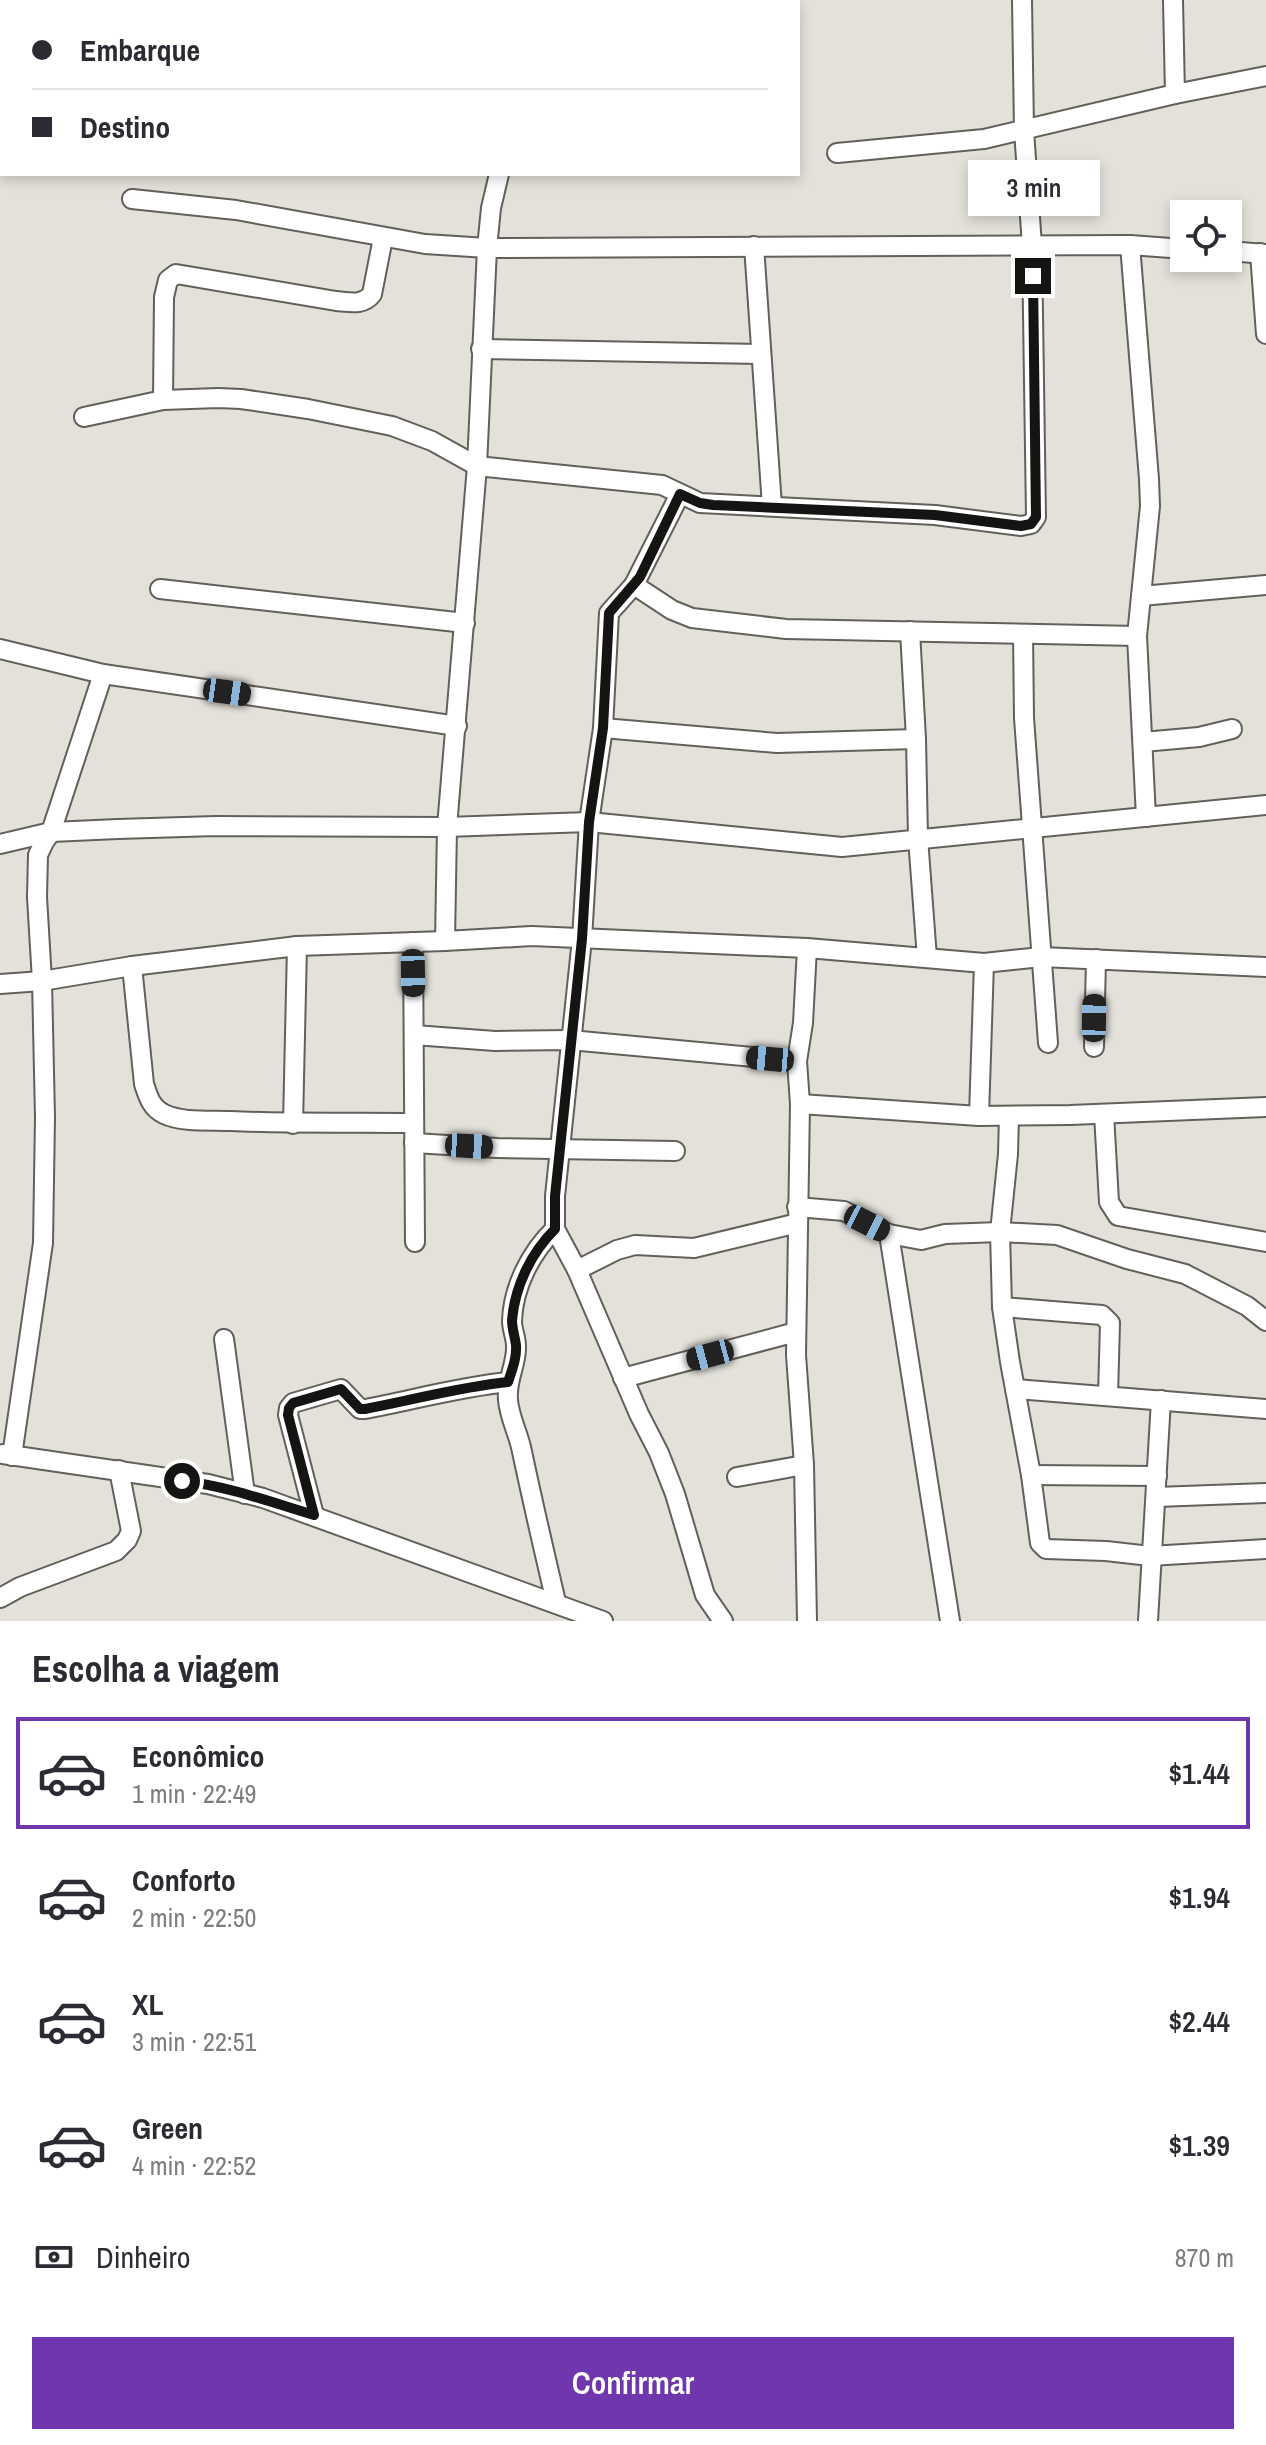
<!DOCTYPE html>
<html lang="pt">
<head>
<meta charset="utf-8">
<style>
	:root { --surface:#fff; --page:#f2f2f3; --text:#2b2b33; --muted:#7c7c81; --line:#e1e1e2; --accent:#6f36ad }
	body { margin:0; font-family:"Archivo Narrow",sans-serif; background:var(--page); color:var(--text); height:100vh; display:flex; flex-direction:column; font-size:30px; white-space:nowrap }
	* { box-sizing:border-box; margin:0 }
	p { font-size:26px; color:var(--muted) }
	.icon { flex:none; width:44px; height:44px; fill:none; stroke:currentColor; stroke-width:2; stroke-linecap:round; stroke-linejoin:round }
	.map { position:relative; height:1621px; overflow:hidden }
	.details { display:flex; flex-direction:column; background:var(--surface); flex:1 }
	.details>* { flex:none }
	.top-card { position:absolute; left:0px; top:0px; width:800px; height:176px; box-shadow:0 4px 12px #0003; display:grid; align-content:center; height:176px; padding:0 32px; background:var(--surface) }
	.controls { position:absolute; left:1170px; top:200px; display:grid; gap:16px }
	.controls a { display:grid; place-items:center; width:72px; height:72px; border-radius:0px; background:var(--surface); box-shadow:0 4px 12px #0003; font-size:40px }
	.end { position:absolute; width:36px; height:36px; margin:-18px; border:10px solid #151412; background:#fff; box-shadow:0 0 0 4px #fff }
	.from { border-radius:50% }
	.bubble { position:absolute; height:56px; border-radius:0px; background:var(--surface); box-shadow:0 4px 12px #0003; font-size:26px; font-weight:600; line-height:56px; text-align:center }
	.car { position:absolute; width:24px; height:48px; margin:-24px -12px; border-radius:10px; box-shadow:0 0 6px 2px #0007; background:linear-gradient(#222 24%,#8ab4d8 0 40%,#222 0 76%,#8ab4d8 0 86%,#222 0) }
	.top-card b { display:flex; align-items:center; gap:28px; height:76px; font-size:30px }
	.top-card b+b { border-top:2px solid var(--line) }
	.top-card i { width:20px; height:20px; background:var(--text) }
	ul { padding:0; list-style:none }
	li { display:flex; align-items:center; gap:24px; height:112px; margin:0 16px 12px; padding:0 16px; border:4px solid transparent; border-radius:0px }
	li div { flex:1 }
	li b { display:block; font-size:30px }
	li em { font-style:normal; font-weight:600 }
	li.on { border-color:var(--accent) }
	li>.icon { width:72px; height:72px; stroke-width:1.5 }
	h2 { padding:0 32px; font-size:36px; line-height:96px }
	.pay { display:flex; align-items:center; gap:20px; height:88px; padding:0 32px; font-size:30px }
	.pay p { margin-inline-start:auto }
	.primary-button { display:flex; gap:16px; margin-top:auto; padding:16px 32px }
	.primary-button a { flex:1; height:92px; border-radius:0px; background:var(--accent); color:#fff; font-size:32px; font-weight:600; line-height:92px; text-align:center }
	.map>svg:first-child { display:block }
</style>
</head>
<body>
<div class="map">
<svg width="1266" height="1621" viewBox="0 0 1266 1621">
	<rect width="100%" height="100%" fill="#e3e1da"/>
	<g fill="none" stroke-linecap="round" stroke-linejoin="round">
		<defs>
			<g id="street">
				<polyline points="219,0 221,2"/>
				<polyline points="1173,0 1175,94"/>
				<polyline points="578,2 579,0"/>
				<polyline points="668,2 668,0"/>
				<polyline points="773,2 773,0"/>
				<polyline points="837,153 984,139 1175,94 1266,76"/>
				<polyline points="132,199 236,210 425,244 487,248 1130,245 1184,249"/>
				<polyline points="1130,245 1149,479 1150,506 1137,636 1146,817"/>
				<polyline points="754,246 772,506"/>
				<polyline points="1228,251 1266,254"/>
				<polyline points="1260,253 1266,334"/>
				<polyline points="481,349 761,354"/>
				<path d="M163,400l1,-103 4,-17 8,-6 160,27c13,1 27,5 36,-7l11,-56"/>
				<polyline points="84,417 163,400 218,398 241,399 308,409 392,426 432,441 477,466 662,485 700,503 935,515 1021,526 1031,524 1036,517 1032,246 1024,130 1022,0"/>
				<polyline points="680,494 634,585 672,610 692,618 786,629 1137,636"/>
				<polyline points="160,589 465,623"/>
				<polyline points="1141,596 1266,585"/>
				<polyline points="910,631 916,739 918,838 927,958"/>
				<polyline points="1023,634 1024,718 1048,1043"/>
				<polyline points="0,649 103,674 457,726"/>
				<polyline points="603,728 609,613 634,585"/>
				<polyline points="1143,742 1199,737 1232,729"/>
				<polyline points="0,844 51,832 118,829 216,826 447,827 589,822 842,847 1266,805"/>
				<polyline points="445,941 447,827 477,466 487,248 491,208 499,174"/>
				<polyline points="413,942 415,1242"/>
				<path d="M132,966l12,118c4,12 7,24 20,30 19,9 46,6 67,7 61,3 122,1 183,2"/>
				<polyline points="0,984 42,981 132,966 297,946 445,941 532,936 807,948 984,963 1041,957 1266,967"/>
				<polyline points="414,1035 495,1041 570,1040 797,1061"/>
				<polyline points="1094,1047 1096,959"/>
				<polyline points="800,1104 979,1116 1070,1115 1266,1107"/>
				<polyline points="1104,1114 1109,1202 1118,1216 1266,1242"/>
				<polyline points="979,1116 984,963"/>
				<polyline points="1009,1116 1008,1154 1000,1232 1002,1307 1010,1362 1031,1475 1040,1543 1046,1549 1106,1551 1150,1556 1266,1549"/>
				<polyline points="293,1124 297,946"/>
				<polyline points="414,1143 497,1148 675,1151"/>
				<polyline points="797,1207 844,1211 889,1234 921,1240 945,1234 1000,1232 1057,1235 1127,1259 1185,1274 1247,1306 1266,1321"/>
				<path d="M555,1229c-24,23 -42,58 -43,92 0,9 4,16 4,25 1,18 -10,34 -8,54 1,15 9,31 13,47 11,52 23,104 35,155"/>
				<polyline points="889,1234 950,1621"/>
				<polyline points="577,1270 617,1250 635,1245 694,1248 798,1223"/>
				<polyline points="1002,1307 1102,1315 1110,1323 1108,1396"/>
				<polyline points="224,1339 245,1494"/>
				<polyline points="623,1378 796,1332"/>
				<polyline points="1015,1389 1266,1409"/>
				<polyline points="3,1454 208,1484 263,1498 603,1621"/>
				<polyline points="12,1456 43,1243 45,1117 42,981 37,897 38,855 44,842 51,832 103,674"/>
				<polyline points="1031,1475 1157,1476"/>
				<polyline points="737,1477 804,1465"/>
				<polyline points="1156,1497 1266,1493"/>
				<path d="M314,1515l-26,-100 1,-7 4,-5 48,-14 19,20h5c48,-9 94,-22 143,-27"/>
				<polyline points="0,1598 20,1587 116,1551 127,1540 131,1531 119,1470"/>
				<polyline points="723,1621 705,1595 675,1494 659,1453 639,1414 577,1270 555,1229 555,1196 582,939 589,822 602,735 603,728 777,743 916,739"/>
				<polyline points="807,1621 804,1465 796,1355 800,1104 797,1061 803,1023 807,948"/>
				<polyline points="1148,1621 1161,1400"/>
			</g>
		</defs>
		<use href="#street" stroke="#62605a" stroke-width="22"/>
		<use href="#street" stroke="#fff" stroke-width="18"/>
	</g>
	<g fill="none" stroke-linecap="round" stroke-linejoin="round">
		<path stroke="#151412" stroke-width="10" d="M182,1481c46,5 88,21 132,34l-26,-100 1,-7 4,-5 48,-14 19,20h5c48,-9 94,-22 143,-27 4,-12 9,-24 8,-37 -1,-8 -4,-16 -4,-25 3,-34 19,-67 43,-91v-33l27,-257 7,-117 14,-94 6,-115 31,-36 40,-83 20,9 13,2 222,10 86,11 10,-2 5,-7 -3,-241"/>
	</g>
</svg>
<div class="controls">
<a><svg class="icon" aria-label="locate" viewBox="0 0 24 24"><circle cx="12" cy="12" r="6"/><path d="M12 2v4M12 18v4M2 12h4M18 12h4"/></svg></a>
</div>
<i class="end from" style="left:182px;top:1481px"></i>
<i class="end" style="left:1033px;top:276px"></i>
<div class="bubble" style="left:968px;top:160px;width:132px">3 min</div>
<i class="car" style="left:227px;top:692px;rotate:98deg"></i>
<i class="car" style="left:413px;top:973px;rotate:179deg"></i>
<i class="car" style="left:1094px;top:1018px;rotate:1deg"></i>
<i class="car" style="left:770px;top:1059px;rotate:275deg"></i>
<i class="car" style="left:469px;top:1146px;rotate:93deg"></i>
<i class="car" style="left:867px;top:1223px;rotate:117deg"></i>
<i class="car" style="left:710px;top:1355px;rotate:255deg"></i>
<div class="top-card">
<b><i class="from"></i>Embarque</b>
<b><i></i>Destino</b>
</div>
</div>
<section class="details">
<h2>Escolha a viagem</h2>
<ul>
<li class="on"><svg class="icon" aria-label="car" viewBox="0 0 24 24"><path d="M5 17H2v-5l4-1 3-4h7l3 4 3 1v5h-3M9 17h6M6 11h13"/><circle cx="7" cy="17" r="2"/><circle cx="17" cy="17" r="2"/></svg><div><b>Econômico</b><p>1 min · 22:49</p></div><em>$1.44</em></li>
<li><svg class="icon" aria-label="car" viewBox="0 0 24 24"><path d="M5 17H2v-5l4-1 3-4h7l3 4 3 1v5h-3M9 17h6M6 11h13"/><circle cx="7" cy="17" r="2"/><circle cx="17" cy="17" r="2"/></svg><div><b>Conforto</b><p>2 min · 22:50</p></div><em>$1.94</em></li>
<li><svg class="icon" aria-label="car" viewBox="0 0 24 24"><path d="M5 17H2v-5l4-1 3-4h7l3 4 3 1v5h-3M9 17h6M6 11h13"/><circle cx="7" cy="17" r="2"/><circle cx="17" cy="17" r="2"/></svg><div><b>XL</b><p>3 min · 22:51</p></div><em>$2.44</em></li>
<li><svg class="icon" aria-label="car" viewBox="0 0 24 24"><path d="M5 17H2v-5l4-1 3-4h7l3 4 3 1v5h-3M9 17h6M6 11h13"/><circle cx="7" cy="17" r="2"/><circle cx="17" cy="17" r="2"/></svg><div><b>Green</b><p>4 min · 22:52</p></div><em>$1.39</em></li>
</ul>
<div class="pay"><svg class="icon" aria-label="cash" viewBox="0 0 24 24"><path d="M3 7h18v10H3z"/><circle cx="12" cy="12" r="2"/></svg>Dinheiro<p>870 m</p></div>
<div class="primary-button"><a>Confirmar</a></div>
</section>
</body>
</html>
